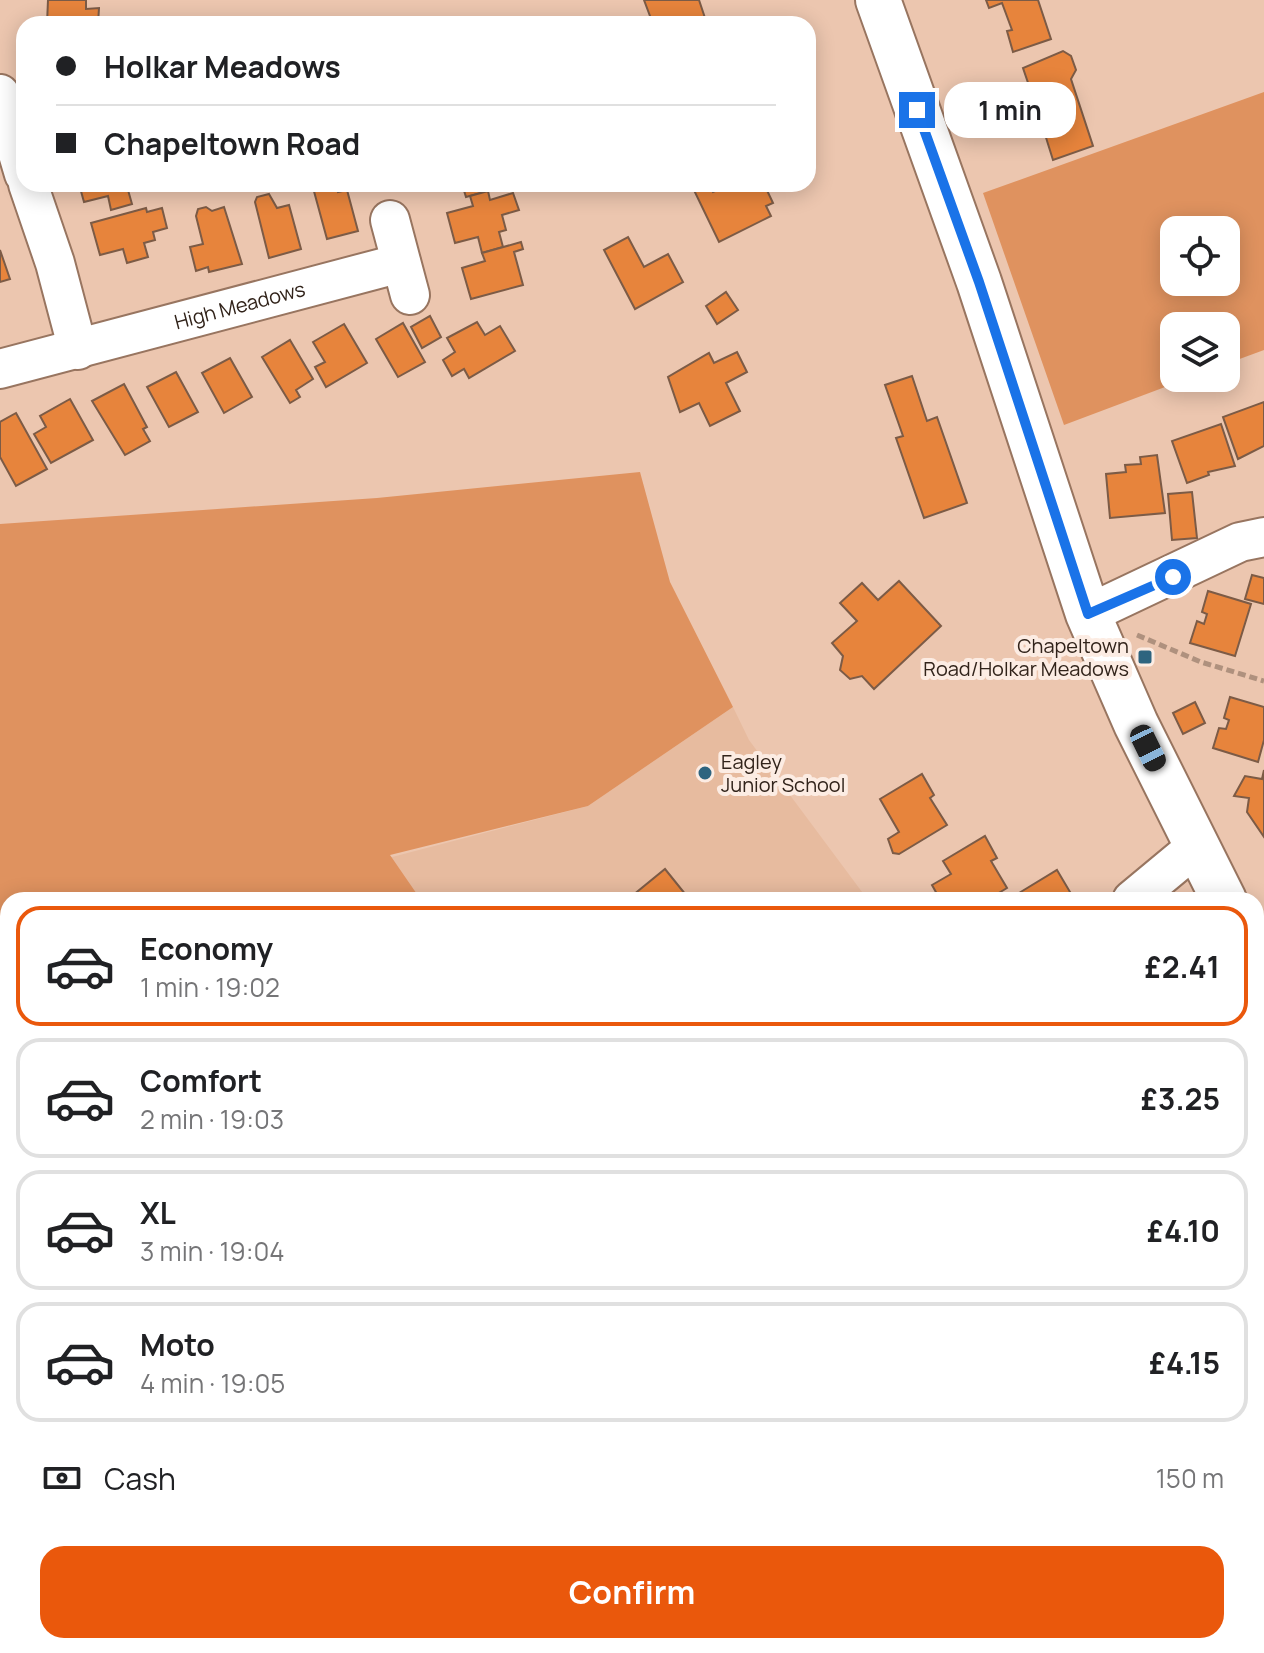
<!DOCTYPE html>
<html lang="en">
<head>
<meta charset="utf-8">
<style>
	:root { --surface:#fff; --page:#f2f2f2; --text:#202124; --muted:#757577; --line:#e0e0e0; --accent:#ea580c }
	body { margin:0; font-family:Manrope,sans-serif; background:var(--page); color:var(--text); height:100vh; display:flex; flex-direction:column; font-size:30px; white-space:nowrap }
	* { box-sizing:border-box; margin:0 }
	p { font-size:26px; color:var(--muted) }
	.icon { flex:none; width:44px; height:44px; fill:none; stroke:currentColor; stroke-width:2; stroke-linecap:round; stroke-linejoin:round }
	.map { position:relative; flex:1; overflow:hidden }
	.panel { position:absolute; left:0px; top:892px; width:1264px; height:762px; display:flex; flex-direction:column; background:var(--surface); border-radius:24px 24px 0 0; box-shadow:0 4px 20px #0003 }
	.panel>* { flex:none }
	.guide { position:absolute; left:16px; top:16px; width:800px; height:176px; border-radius:24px; box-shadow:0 4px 20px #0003; display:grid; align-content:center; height:176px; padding:0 40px; background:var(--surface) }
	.fabs { position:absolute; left:1160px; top:216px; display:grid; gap:16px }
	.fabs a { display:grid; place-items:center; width:80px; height:80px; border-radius:16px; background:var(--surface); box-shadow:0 4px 20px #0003; font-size:40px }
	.end { position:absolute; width:36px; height:36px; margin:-18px; border:10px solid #1a73e8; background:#fff; box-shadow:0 0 0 4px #fff }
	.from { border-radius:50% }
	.bubble { position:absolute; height:56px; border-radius:24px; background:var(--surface); box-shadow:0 4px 20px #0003; font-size:26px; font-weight:700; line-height:56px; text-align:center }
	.car { position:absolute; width:24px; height:48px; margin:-24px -12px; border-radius:10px; box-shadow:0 0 6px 2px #0007; background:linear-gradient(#222 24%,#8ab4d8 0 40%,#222 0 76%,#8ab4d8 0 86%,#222 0) }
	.guide b { display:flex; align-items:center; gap:28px; height:76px; font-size:30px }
	.guide b+b { border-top:2px solid var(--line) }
	.guide i { width:20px; height:20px; background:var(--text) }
	ul { padding:14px 0 0; list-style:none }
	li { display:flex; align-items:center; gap:24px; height:120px; margin:0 16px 12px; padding:0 24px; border:4px solid var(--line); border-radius:24px }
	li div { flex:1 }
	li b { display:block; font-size:30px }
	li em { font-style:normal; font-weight:700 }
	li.selected { border-color:var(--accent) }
	li>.icon { width:72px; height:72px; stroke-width:1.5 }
	.pay { display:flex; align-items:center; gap:20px; height:88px; padding:0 40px; font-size:30px }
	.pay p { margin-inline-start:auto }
	.action { display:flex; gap:16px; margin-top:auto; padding:16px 40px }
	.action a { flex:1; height:92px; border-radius:24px; background:var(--accent); color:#fff; font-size:32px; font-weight:700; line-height:92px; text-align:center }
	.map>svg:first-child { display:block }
</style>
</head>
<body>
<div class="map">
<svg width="1264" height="1653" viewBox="0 0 1264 1653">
	<rect width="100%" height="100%" fill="#ecc6af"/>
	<polygon fill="#e7bb9f" points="733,707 749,740 868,900 227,900 588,806"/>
	<g fill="#df925f" fill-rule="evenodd">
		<path d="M1264,92v258l-38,14v-38h-52v52h15l-125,47 -81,-232zM1174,230h52v52h-52z"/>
		<polygon points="640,472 670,582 733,707 588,806 390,855 421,900 8,900 8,1164 0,1117 0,524 377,498"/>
		<polygon points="1264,1624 1264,1653 1223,1653 1233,1646 1256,1646 1256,1630"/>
		<polygon points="85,1646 505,1646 509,1653 87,1653"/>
	</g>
	<g fill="#e7843c" stroke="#7c5b46" stroke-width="2">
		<polygon points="48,0 86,0 86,9 99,8 98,24 47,24"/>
		<polygon points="644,0 699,0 707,24 653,24"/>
		<polygon points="986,0 1038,0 1051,39 1013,52 1007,31 1012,30 1002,3 989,8"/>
		<polygon points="1063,51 1071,56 1076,70 1071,79 1093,146 1053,160 1043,128 1053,125 1048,112 1039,115 1023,68"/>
		<polygon points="79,184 139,184 139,187 128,190 132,204 111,210 108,196 84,202"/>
		<polygon points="312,184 336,184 338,192 347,190 358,231 327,239"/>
		<polygon points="462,184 486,184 488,191 466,197"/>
		<polygon points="691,184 709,184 713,192 725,187 724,184 754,184 757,188 764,184 773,203 766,206 771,216 719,242"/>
		<polygon points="488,191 490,200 513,193 519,210 502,215 506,230 499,232 503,247 482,253 478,237 455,243 447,213 473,206 470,196"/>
		<polygon points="269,194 277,208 289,205 301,249 269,258 255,202 257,197"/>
		<polygon points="206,207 212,211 224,207 242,264 209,272 208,267 196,271 190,247 203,244 196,216 198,209"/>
		<polygon points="146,208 147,212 162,208 167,228 153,232 155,240 144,243 148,257 127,263 123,249 100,255 91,223"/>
		<polygon points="628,237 644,267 668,254 683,282 635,309 604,250"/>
		<polygon points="521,242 523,249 514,252 523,285 471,299 462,268 485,261 482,253"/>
		<polygon points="0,250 10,279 0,282"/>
		<polygon points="726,292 738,310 717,324 706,306"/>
		<polygon points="430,316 441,337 422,348 411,327"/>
		<polygon points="477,322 485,335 500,326 515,351 469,378 464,369 452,376 443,360 455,352 447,338"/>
		<polygon points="403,323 425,362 398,377 376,339"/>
		<polygon points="344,324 367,363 326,387 315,367 325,362 313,342"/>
		<polygon points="290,340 313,379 296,390 300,397 290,403 262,357"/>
		<polygon points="737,352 747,372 726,383 740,411 710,426 699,403 680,412 668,377 709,353 714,363"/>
		<polygon points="230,358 252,397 224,413 202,373"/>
		<polygon points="176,372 198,412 169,427 147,387"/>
		<polygon points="912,376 927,421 937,417 967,503 924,518 896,438 903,436 885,385"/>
		<polygon points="124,384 147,427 143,429 150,441 125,455 92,401"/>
		<polygon points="70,399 93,440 51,463 34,434 46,427 40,416"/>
		<polygon points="1264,402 1264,446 1238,459 1223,417"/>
		<polygon points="16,413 47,469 16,486 0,457 0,422"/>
		<polygon points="1221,424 1235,466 1208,472 1209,475 1187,483 1172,441"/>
		<polygon points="1157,455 1165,513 1110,518 1106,474 1126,472 1125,465 1141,464 1140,457"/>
		<polygon points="1192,492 1197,538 1172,540 1168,494"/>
		<polygon points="1252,575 1264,578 1264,604 1245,599"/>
		<polygon points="899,581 941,626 874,689 862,676 850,679 840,670 843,656 832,643 857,621 840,603 862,583 878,600"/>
		<polygon points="1208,591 1251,604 1235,656 1190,643 1197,621 1204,624 1207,614 1202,612"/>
		<polygon points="1230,697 1264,707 1264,740 1258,762 1213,748 1219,728 1226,729 1229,720 1224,718"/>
		<polygon points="1195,702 1205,723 1183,734 1173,713"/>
		<polygon points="1264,770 1264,837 1247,812 1249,798 1234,796 1245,776 1262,779"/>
		<polygon points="922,774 934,795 930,798 947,825 899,854 893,853 888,839 899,832 880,799"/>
		<polygon points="985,836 997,858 991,861 1007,888 987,900 933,900 937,894 932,885 951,874 943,861"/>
		<polygon points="665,869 690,900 627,900"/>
		<polygon points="1057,870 1073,897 1023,900 1019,893"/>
		<polygon points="1262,1413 1264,1436 1256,1441 1256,1417"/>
		<polygon points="1264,1438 1264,1511 1256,1516 1256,1443"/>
		<polygon points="5,1536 8,1576 0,1578 0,1537"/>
		<polygon points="1115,1646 1125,1646 1130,1653 1105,1653"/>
		<polygon points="1164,1646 1180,1646 1185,1653 1154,1653"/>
	</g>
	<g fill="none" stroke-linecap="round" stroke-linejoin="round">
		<defs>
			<g id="minor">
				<polyline points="0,94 24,174"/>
				<polyline points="28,184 55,263 78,350"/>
				<polyline points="390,220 410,295"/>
				<path id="s1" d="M0,369l401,-106"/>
				<polyline points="1088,614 1240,542 1264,537"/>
				<polyline points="1132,900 1197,846"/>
				<polyline points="0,1626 8,1624"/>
			</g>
			<g id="major">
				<polyline points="878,0 979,282 1088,614 1136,724 1224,900"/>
				<polyline points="1256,965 1264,981"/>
			</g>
		</defs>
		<use href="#minor" stroke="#987560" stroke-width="42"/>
		<use href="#major" stroke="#987560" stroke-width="48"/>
		<g stroke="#af917e" stroke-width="5" stroke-dasharray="8 4" stroke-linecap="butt">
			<polyline points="1137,635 1201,662 1264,681"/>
			<polyline points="0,1162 8,1213"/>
		</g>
		<use href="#minor" stroke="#fff" stroke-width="38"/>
		<use href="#major" stroke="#fff" stroke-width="44"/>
	</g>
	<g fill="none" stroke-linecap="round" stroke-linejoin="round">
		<polyline stroke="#1a73e8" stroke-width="10" points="917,110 979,282 1088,614 1173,577"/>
	</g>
	<g fill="#2e647f" stroke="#fcece3" stroke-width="3">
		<rect x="1137" y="649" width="16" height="16" rx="4"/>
		<circle cx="705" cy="773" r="8"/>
	</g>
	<g text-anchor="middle" stroke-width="8" stroke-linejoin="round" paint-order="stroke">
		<g font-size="20" fill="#31231a" stroke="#fcece3">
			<text dy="7" stroke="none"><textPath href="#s1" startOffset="248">High Meadows</textPath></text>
		</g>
		<g font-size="20" fill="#31231a" stroke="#fcece3" text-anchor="end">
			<text x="1129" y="653">Chapeltown<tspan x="1129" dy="23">Road/Holkar Meadows</tspan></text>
			<text x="721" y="769" text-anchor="start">Eagley<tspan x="721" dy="23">Junior School</tspan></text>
		</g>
	</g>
</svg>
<div class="fabs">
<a><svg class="icon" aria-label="locate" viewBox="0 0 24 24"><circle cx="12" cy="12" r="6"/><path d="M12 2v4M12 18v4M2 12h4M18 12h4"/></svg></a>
<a><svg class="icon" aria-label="layers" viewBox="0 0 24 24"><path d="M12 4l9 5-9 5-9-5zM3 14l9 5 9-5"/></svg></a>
</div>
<i class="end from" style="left:1173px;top:577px"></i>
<i class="end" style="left:917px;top:110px"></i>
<div class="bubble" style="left:944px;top:82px;width:132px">1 min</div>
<i class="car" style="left:1148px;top:748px;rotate:154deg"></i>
<div class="guide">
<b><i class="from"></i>Holkar Meadows</b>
<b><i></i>Chapeltown Road</b>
</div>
<section class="panel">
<ul>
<li class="selected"><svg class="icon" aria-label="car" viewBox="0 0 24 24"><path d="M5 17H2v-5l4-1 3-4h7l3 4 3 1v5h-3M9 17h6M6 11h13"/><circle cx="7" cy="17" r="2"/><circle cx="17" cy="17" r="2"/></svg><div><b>Economy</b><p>1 min · 19:02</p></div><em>£2.41</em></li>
<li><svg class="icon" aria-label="car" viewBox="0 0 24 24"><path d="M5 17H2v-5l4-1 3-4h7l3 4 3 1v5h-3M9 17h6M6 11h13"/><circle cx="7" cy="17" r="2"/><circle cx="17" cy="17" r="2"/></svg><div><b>Comfort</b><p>2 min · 19:03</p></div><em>£3.25</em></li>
<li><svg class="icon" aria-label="car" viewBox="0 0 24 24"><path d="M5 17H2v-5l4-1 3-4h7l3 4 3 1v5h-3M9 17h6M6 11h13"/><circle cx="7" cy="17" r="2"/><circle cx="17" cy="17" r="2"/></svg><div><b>XL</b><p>3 min · 19:04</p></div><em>£4.10</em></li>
<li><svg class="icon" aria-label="car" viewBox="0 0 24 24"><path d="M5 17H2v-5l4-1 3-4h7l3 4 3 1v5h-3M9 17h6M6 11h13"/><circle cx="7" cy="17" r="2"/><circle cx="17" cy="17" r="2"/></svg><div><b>Moto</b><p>4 min · 19:05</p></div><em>£4.15</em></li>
</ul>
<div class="pay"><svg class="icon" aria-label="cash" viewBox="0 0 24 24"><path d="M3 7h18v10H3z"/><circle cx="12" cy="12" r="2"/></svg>Cash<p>150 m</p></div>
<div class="action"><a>Confirm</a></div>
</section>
</div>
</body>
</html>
